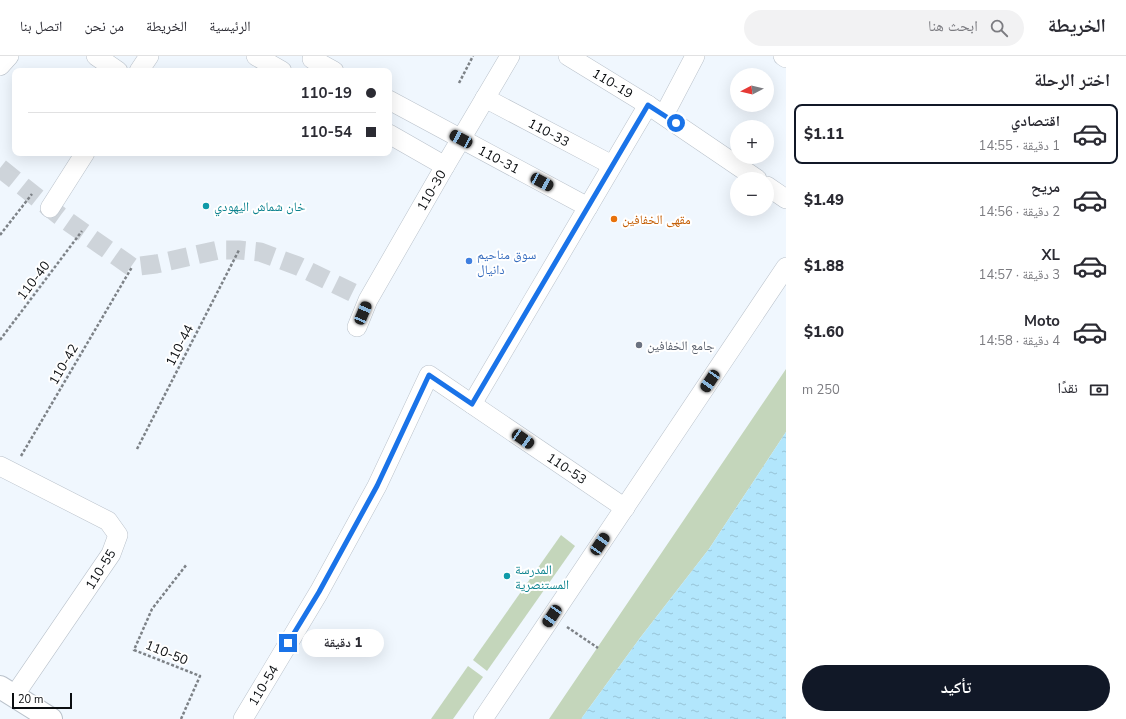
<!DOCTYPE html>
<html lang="ar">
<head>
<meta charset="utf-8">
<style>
	:root { --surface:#fff; --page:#f2f2f3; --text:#2b2b33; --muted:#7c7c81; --line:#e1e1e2; --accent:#111827 }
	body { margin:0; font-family:"Nunito Sans","Noto Naskh Arabic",sans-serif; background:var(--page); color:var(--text); direction:rtl; height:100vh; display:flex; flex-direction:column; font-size:15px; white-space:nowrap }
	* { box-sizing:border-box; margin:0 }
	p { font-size:13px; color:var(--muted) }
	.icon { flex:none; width:22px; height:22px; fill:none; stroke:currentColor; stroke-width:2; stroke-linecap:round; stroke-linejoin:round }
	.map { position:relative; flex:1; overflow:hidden; direction:ltr }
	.details { display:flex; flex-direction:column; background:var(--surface); width:340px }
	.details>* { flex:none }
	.top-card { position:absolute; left:12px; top:12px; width:380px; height:88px; border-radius:8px; box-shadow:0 4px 16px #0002; direction:rtl; display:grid; align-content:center; height:88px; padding:0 16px; background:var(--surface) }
	.needle { width:26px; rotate:263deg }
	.tools { position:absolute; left:730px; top:12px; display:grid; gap:8px }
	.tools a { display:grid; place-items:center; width:44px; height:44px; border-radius:50%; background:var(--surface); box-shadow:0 4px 16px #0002; font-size:20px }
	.scale { position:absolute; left:12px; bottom:10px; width:60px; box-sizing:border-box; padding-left:4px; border:2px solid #0b0e11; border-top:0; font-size:11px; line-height:14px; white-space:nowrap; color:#0b0e11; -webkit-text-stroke:3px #fff; paint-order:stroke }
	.end { position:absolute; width:18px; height:18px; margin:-9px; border:5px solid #1a73e8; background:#fff; box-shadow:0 0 0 2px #fff }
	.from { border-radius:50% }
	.bubble { position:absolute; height:28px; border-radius:14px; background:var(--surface); box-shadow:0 4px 16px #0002; font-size:13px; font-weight:800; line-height:28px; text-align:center; direction:rtl }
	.car { position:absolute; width:12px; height:24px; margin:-12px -6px; border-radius:5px; box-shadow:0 0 3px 1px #0007; background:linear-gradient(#222 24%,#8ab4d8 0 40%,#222 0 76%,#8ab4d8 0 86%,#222 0) }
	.top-card b { display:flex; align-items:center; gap:14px; height:38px; font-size:15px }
	.top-card b+b { border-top:1px solid var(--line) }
	.top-card i { width:10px; height:10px; background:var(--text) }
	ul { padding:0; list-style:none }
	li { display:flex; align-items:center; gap:12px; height:60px; margin:0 8px 6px; padding:0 8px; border:2px solid transparent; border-radius:8px }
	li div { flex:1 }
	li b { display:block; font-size:15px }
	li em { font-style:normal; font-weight:800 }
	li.selected { border-color:var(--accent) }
	li>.icon { width:36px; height:36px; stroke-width:1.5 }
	h2 { padding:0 16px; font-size:18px; line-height:48px }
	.pay { display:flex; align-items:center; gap:10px; height:44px; padding:0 16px; font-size:15px }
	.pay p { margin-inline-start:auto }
	.button { display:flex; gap:8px; margin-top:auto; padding:8px 16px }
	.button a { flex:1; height:46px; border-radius:24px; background:var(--accent); color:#fff; font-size:16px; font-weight:800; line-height:46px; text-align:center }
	header { display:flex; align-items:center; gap:24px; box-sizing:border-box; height:56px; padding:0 20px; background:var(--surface); border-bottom:1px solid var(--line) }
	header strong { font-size:19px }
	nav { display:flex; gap:22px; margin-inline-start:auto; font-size:14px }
	.search { width:280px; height:36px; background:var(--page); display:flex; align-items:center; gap:10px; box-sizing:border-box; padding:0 14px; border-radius:22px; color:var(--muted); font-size:15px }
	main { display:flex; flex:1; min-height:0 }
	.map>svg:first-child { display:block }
</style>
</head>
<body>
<header>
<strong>الخريطة</strong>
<div class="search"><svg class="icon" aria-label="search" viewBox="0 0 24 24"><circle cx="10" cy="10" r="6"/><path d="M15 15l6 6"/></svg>ابحث هنا</div>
<nav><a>الرئيسية</a><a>الخريطة</a><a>من نحن</a><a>اتصل بنا</a></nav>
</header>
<main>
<section class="details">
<h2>اختر الرحلة</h2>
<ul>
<li class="selected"><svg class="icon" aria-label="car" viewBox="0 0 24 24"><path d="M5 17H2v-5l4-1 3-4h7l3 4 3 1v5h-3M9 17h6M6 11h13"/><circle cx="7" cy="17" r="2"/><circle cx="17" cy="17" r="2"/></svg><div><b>اقتصادي</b><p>1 دقيقة · 14:55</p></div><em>$1.11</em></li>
<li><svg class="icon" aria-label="car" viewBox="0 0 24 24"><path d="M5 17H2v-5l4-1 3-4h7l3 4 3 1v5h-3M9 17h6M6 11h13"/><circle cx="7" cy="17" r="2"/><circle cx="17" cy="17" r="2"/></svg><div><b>مريح</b><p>2 دقيقة · 14:56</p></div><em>$1.49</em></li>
<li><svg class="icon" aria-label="car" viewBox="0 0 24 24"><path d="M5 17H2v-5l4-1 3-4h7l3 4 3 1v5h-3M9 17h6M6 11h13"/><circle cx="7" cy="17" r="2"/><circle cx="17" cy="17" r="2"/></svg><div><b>XL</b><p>3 دقيقة · 14:57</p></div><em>$1.88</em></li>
<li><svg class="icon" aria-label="car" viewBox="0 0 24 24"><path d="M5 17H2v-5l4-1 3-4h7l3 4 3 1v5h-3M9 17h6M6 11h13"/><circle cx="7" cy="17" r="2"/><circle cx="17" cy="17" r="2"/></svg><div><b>Moto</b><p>4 دقيقة · 14:58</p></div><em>$1.60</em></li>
</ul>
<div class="pay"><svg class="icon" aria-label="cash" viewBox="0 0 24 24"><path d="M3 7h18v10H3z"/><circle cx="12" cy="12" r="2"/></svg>نقدًا<p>250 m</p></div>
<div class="button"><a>تأكيد</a></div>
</section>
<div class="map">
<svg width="786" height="663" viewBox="0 0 786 663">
	<defs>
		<pattern id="water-ripples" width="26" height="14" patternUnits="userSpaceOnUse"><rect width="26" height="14" fill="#b2e6fc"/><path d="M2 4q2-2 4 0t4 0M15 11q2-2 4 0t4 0" fill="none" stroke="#98c4d7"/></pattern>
	</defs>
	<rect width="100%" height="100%" fill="#f0f7fe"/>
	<g fill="#c4d6bb">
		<polygon points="786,313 786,376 709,493 640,582 581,663 549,663"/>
		<polygon points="561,479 575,490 487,615 473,604"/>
		<polygon points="468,610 483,621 453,663 431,663"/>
	</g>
	<polygon fill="url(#water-ripples)" points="786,376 786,663 581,663 640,582 709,493"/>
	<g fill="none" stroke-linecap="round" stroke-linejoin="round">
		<polyline stroke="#ced4da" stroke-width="19" stroke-dasharray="19 10" stroke-linecap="butt" points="0,112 60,160 132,211 156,208 218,194 239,194 260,196 298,210 368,244"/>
		<defs>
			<g id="minor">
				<polyline points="96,0 118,15"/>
				<polyline points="256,0 282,15"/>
				<polyline points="568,0 648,49 757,123"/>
				<polyline points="783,0 786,2"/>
				<polyline points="312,3 334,15"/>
				<polyline points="0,10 9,0"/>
				<polyline points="139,15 149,0"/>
				<polyline points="485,42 612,109"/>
				<polyline points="389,44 588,151"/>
				<polyline points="664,59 695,0"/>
				<polyline points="389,78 445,110"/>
				<polyline points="767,130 786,143"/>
				<polyline points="50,152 85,97"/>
				<polyline points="357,271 368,244 445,110 510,0"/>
				<polyline points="472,348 648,49"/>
				<polyline points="0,410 108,465 118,479 111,498 14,640"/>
				<polyline points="243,663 319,536 377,430 429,319 625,452"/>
				<polyline points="483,663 786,211"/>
			</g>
			<polyline id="major" points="0,631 51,663"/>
		</defs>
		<use href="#minor" stroke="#bac2cb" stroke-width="20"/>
		<use href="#major" stroke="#bac2cb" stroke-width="24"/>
		<g stroke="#7d8287" stroke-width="2.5" stroke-dasharray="3 2" stroke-linecap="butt">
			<polyline points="459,27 473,0"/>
			<polyline points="0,179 32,138"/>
			<polyline points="0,284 82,175"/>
			<polyline points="137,393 239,194"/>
			<polyline points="21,400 132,211"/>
			<polyline points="567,571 598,592"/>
			<polyline points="181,663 200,620 134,594 152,553 187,508"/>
		</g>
		<use href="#minor" stroke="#fff" stroke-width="19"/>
		<use href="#major" stroke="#fff" stroke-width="22"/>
	</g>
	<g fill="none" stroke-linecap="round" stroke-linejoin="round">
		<polyline stroke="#1a73e8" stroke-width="5" points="288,587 319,536 377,430 429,319 472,348 648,49 676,67"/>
	</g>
	<g fill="#0f9aa8" stroke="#fff" stroke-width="1.5">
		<circle cx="206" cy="150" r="4"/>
		<circle cx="507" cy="520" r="4"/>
	</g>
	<circle fill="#e8710a" stroke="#fff" stroke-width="1.5" cx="614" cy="163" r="4"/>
	<circle fill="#3f7fe0" stroke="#fff" stroke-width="1.5" cx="469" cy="205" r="4"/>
	<circle fill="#6b7280" stroke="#fff" stroke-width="1.5" cx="639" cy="289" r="4"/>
	<g text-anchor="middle" stroke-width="4" stroke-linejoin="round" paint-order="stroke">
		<g font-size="13" fill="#0b0e11" stroke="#fff">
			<text transform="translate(613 27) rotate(31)" y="5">110-19</text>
			<text transform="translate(549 76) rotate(28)" y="5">110-33</text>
			<text transform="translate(499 103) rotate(28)" y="5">110-31</text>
			<text transform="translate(431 134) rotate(-60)" y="5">110-30</text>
			<text transform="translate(33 224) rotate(-53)" y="5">110-40</text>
			<text transform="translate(179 289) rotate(-63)" y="5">110-44</text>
			<text transform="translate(63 308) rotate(-60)" y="5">110-42</text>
			<text transform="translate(567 412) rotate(34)" y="5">110-53</text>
			<text transform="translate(100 513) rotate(-58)" y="5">110-55</text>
			<text transform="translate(167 596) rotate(22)" y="5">110-50</text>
			<text transform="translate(263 629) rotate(-59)" y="5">110-54</text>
		</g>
		<g font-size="13" fill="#0d838f" stroke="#fff" text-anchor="start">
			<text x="214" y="155">خان شماش اليهودي</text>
			<text x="515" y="518">المدرسة<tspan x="515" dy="15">المستنصرية</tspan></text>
		</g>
		<g font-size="13" fill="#c56008" stroke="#fff" text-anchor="start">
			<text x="622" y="168">مقهى الخفافين</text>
		</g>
		<g font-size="13" fill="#366cbe" stroke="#fff" text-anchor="start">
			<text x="477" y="203">سوق مناحيم<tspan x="477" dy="15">دانيال</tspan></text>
		</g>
		<g font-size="13" fill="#5b616d" stroke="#fff" text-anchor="start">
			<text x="647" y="294">جامع الخفافين</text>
		</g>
	</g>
</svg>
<div class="tools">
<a><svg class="needle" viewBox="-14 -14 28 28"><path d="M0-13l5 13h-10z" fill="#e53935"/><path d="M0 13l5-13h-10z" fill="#7c7c81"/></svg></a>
<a>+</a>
<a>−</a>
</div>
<div class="scale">20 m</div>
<i class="end from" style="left:676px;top:67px"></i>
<i class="end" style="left:288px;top:587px"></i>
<div class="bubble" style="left:302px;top:573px;width:82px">1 دقيقة</div>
<i class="car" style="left:461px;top:83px;rotate:298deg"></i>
<i class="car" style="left:542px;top:126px;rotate:118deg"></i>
<i class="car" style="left:363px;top:257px;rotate:23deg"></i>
<i class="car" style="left:710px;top:325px;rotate:214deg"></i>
<i class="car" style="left:523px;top:383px;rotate:124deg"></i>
<i class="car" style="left:600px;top:488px;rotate:34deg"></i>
<i class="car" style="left:552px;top:560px;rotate:214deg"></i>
<div class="top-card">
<b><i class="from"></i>110-19</b>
<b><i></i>110-54</b>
</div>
</div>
</main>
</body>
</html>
